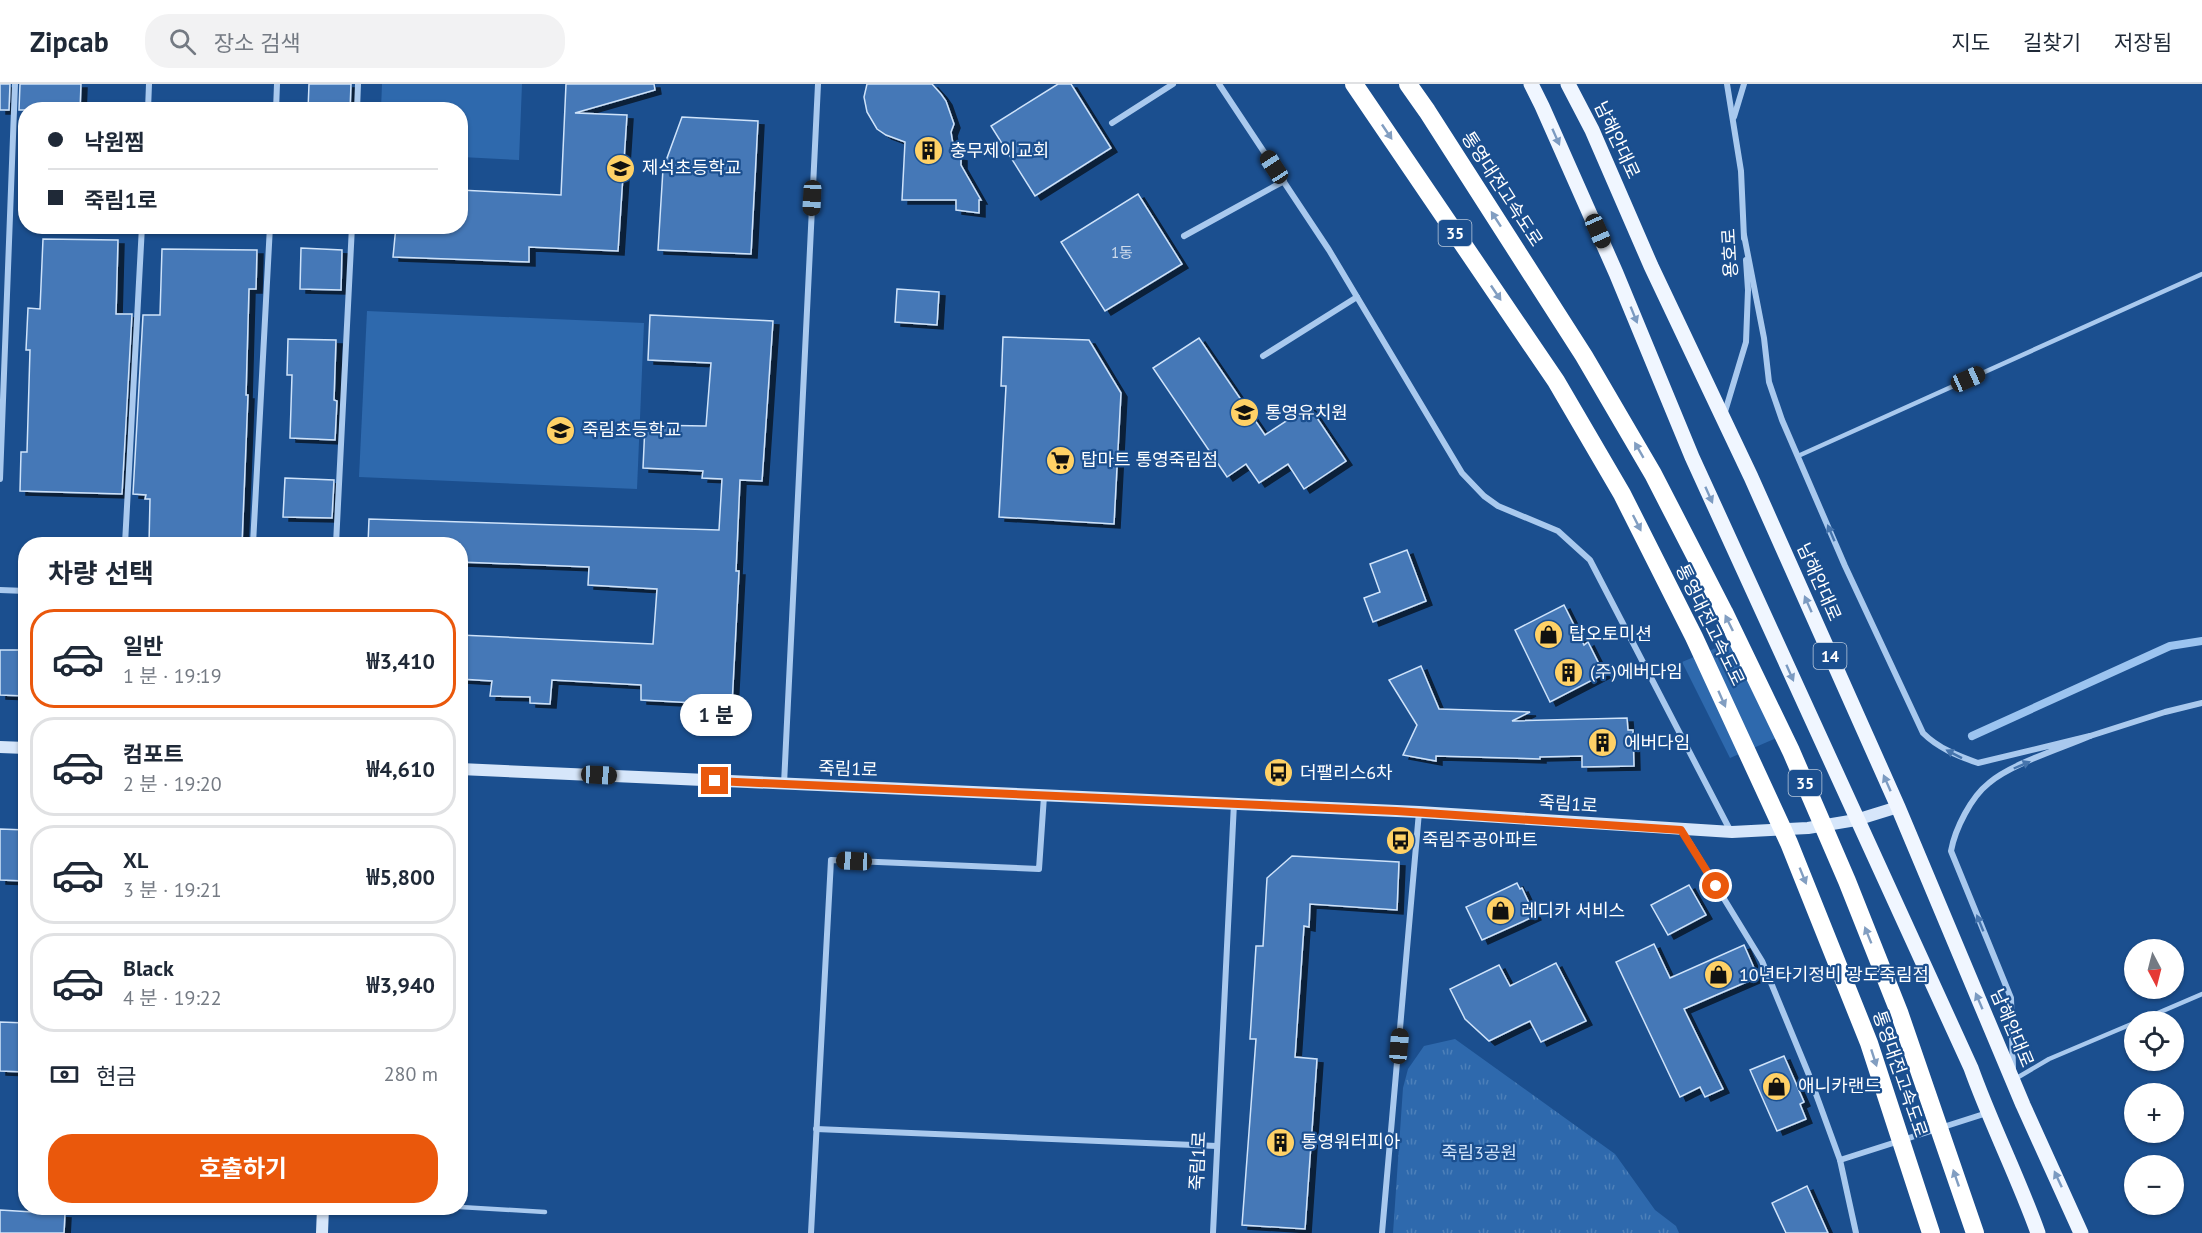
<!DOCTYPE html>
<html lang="ko">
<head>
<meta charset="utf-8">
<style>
	:root { --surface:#fff; --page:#f2f2f3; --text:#1f2937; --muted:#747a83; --line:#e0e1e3; --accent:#ea580c }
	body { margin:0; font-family:"PT Sans","Noto Sans KR",sans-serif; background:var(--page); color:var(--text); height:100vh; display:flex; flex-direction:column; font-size:22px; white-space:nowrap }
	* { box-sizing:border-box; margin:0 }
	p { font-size:20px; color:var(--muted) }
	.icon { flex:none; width:33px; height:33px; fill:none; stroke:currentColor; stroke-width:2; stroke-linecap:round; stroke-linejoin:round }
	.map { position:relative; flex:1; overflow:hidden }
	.side { position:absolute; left:18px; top:453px; width:450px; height:678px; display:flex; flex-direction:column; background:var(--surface); border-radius:24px; box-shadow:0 2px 4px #0004 }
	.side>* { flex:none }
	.banner { position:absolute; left:18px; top:18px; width:450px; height:132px; border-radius:24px; box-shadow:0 2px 4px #0004; display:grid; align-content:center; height:132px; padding:0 30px; background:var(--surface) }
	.needle { width:39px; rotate:173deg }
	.fabs { position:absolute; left:2124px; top:855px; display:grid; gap:12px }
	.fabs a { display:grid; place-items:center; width:60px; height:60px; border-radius:50%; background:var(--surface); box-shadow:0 2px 4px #0004; font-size:30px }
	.end { position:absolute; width:27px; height:27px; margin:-14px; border:8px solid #ea580c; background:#fff; box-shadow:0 0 0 3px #fff }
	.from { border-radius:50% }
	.bubble { position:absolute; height:42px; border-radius:21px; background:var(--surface); box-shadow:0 2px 4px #0004; font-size:20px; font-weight:700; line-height:42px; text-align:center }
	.car { position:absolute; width:18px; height:36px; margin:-18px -9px; border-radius:8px; box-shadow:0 0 4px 2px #0007; background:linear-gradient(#222 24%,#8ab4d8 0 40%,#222 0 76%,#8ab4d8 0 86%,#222 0) }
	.banner b { display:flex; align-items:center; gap:21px; height:57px; font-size:22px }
	.banner b+b { border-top:2px solid var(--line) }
	.banner i { width:15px; height:15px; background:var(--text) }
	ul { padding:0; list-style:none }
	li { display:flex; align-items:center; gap:18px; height:99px; margin:0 12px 9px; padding:0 18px; border:3px solid var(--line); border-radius:24px }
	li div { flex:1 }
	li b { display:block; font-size:22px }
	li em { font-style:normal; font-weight:700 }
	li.active { border-color:var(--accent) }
	li>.icon { width:54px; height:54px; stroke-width:1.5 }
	h2 { padding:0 30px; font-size:27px; line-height:72px }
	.pay { display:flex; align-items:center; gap:15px; height:66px; padding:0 30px; font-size:22px }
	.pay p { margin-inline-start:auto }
	.primary-button { display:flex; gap:12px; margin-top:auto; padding:12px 30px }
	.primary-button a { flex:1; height:69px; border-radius:24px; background:var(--accent); color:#fff; font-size:24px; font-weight:700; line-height:69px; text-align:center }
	header { display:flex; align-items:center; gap:36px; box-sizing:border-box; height:84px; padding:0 30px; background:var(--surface); border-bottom:2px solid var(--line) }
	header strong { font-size:28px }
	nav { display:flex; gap:33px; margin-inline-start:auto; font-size:21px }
	.search { width:420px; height:54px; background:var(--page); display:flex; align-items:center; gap:15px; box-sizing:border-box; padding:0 21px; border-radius:24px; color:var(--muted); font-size:22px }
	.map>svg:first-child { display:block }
</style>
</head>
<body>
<header>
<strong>Zipcab</strong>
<div class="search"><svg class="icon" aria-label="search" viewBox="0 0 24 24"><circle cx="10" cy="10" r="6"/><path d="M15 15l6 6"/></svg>장소 검색</div>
<nav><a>지도</a><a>길찾기</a><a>저장됨</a></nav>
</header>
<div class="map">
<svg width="2202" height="1149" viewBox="0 0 2202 1149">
	<defs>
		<pattern id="park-tufts" width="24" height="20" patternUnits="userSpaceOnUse" patternTransform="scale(1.5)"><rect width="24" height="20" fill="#2e69ad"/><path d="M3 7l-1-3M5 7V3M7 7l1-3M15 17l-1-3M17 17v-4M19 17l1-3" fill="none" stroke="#4d80b9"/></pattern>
		<filter id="shadow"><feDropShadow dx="6" dy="4" stdDeviation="0" flood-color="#0009"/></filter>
	</defs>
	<rect width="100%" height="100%" fill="#1b4f8f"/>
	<polygon fill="url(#park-tufts)" points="1455,955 1615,1070 1655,1126 1676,1142 1679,1149 1393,1149 1403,1004 1408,985 1424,962"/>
	<g fill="#2e69ad">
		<polygon points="382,0 522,0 519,76 461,73 460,26 381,25"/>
		<polygon points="367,227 644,239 637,405 359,393"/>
		<polygon points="1740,554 1788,649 1730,674 1682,578"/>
	</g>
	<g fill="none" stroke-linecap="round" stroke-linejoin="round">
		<polyline stroke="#9cc4f0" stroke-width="8" points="1972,652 2170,562 2202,557"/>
	</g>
	<g fill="#4478b7" stroke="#cfe3fa" stroke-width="1.5" filter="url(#shadow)">
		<polygon points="0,0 10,0 9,26 0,26"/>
		<polygon points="20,0 81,0 80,26 19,26"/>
		<polygon points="309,0 351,0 350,26 308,26"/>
		<polygon points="566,0 654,0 655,6 575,29 627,31 618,167 529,163 529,178 393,173 396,142 460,142 460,106 561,111"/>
		<polygon points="867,0 932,0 941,10 946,17 954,40 951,48 955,72 961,73 961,81 981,116 979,116 979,129 956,126 956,116 902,116 905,58 886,51 877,45 867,28 864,13"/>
		<polygon points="1058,0 1071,0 1111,64 1035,112 991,42"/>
		<polygon points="682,33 758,37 751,170 658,166 663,85"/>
		<polygon points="1138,110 1182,180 1105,227 1061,158"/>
		<polygon points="43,155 118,156 116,230 132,230 122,410 20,407 21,368 27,368 30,266 26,266 28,224 40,225"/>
		<polygon points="301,164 342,166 341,206 300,205"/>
		<polygon points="162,165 257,166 256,205 249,205 246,311 248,311 242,460 149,460 150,415 145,415 146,411 133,410 143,231 160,231"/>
		<polygon points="897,205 939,208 937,241 895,238"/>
		<polygon points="650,231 773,237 762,397 740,396 736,487 739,487 732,621 641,616 641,601 552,596 550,620 530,619 530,613 490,612 492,597 460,595 460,551 653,560 657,505 588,501 589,483 460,478 460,460 368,460 369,435 719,446 722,395 702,394 703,387 643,384 645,341 706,342 711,279 648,276"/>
		<polygon points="1003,253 1089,256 1121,309 1114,440 999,433 1006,302 1001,302"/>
		<polygon points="1199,254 1265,351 1309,322 1346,377 1304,405 1288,380 1259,399 1246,380 1227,393 1153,284"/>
		<polygon points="288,255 336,256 334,316 337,317 335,356 290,354 292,291 287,291"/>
		<polygon points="285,394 334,396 332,434 283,433"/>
		<polygon points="1407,466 1426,517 1373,538 1364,514 1380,508 1370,480"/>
		<polygon points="1564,521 1584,561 1588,558 1604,590 1550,618 1515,546"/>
		<polygon points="0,566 26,566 26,612 0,611"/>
		<polygon points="1421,582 1439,625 1530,628 1512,637 1627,634 1628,646 1633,646 1634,682 1582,683 1582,672 1540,673 1540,675 1436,672 1436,677 1403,671 1417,641 1389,596"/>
		<polygon points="0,745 26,746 26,797 0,796"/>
		<polygon points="1292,772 1399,778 1397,826 1310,820 1309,843 1304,842 1295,973 1317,975 1305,1145 1242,1141 1256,955 1250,955 1256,862 1263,862 1267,794"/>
		<polygon points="1517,799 1520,805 1522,804 1535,832 1482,856 1466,823"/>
		<polygon points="1689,801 1706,831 1668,851 1651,821"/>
		<polygon points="1654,860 1670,894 1744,861 1758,893 1684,925 1723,1005 1705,1013 1700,1003 1680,1013 1616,878"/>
		<polygon points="1556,879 1586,937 1541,958 1530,937 1489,957 1465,935 1450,905 1499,881 1510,902"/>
		<polygon points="0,938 26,939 26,988 0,987"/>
		<polygon points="1784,972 1804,1018 1800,1020 1806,1035 1777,1047 1750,986"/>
		<polygon points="1807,1102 1828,1149 1786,1149 1772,1119"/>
		<polygon points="0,1126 65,1130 64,1149 0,1149"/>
	</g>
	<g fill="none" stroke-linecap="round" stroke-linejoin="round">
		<g stroke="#a9c9ee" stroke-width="4.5">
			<polyline points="1798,372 2202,190"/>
			<polyline points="2137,938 2202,910"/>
			<polyline points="2015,995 2049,975 2134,939"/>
			<polyline points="460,1123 545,1128"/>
		</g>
		<g stroke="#a9c9ee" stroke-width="6">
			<polyline points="1219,0 1329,166 1462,389 1484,412 1498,422 1558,447 1590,476 1731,748"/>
			<polyline points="1727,0 1741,87 1744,154"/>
			<polyline points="148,26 149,0"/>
			<polyline points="276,26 277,0"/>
			<polyline points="357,26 358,0"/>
			<polyline points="1734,33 1744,0"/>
			<polyline points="1112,39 1173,0"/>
			<path d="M1744,151l20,103 5,44 13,38 63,146 78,167c15,15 35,23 55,30l112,-27c-28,12 -79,28 -101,47 -18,14 -34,46 -38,68l60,147 2,70"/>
			<polyline points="1184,152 1284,97"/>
			<polyline points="1263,272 1357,213"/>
			<polyline points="1724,331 1746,258 1748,206 1746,176"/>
			<polyline points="0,395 15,0"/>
			<polyline points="125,460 142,142"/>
			<polyline points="253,460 270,142"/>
			<polyline points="336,460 352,142"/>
			<polyline points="0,506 26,507"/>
			<polyline points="2090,652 2165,628 2202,619"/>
			<polyline points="784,700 818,0"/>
			<polyline points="1682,746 1762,877 1809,991 1840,1076 1856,1149"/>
			<polyline points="816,1045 1217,1062"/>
			<polyline points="1840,1076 1987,1029"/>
			<polyline points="811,1149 831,776 1039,785 1044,712"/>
			<polyline points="1213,1149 1234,719"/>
			<polyline points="1382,1149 1419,728"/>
		</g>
		<g stroke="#d6e6fa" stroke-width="12">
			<polyline points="0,663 26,664"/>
			<polyline points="460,685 1419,728 1732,748 1808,744 1856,736 1898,723"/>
			<polyline points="322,1149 323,1124"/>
		</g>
		<g stroke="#f0f6ff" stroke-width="15">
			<path d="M1531,0l11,22 74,167 76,184 279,611c20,56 47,109 67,165"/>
			<polyline points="1568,0 1592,46 1651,182 1751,393 1898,723 2023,1021 2081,1149"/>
		</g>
		<g stroke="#fff" stroke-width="18">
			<polyline points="1354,0 1556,297 1622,410 1694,553 1789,759 1869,959 1931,1149"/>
			<polyline points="1408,0 1427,27 1584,272 1653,390 1724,528 1791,667 1847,797 1899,928 1975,1149"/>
		</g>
	</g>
	<defs><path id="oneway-solid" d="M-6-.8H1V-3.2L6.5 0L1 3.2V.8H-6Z" transform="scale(1.5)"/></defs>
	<g fill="#829ec1">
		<use href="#oneway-solid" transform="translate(1387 48) rotate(56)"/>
		<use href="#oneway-solid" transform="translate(1496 135) rotate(-123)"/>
		<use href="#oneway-solid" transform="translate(1496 209) rotate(56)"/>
		<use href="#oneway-solid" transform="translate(1639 366) rotate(-120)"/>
		<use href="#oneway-solid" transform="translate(1637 439) rotate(63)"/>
		<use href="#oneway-solid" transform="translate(1729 539) rotate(-116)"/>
		<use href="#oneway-solid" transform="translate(1722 615) rotate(66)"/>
		<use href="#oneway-solid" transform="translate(1803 792) rotate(68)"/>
		<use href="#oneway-solid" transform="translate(1868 851) rotate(-112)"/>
		<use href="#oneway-solid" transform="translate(1874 974) rotate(72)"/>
		<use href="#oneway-solid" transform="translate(1956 1094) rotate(-109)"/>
	</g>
	<g fill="#7b9ac1">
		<use href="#oneway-solid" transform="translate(1556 53) rotate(66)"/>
		<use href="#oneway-solid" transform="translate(1634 231) rotate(68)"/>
		<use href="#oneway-solid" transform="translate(1709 411) rotate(66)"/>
		<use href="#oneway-solid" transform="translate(1808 520) rotate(-114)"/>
		<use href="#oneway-solid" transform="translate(1790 589) rotate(66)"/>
		<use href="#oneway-solid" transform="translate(1887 699) rotate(-114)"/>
		<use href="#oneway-solid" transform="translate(1979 917) rotate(-113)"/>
		<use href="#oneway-solid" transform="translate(2058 1095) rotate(-115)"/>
	</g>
	<g fill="#4674ac">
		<use href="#oneway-solid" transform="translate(1831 449) rotate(-113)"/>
		<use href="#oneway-solid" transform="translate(1954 670) rotate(-153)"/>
		<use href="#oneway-solid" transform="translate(2022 681) rotate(-23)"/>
		<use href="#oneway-solid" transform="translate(1980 839) rotate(-112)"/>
	</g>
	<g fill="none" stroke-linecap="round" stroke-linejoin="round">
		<polyline stroke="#ea580c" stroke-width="8" points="715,697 1396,727 1681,746 1716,802"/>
	</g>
	<defs>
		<symbol id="building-disc" viewBox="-11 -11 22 22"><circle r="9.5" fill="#ffd166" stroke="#1b4f8f"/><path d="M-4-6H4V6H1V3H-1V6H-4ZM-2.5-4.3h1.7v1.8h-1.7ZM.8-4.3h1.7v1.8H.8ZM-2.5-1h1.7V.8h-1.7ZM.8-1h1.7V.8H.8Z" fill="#111"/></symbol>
		<symbol id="school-disc" viewBox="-11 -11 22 22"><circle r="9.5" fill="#ffd166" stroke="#1b4f8f"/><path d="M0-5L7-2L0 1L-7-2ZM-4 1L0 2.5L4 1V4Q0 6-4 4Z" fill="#111"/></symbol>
		<symbol id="supermarket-disc" viewBox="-11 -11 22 22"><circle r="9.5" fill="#ffd166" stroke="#1b4f8f"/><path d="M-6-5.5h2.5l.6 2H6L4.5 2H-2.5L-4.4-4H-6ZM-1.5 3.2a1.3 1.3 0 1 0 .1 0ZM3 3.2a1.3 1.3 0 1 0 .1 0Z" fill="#111"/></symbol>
		<symbol id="shop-disc" viewBox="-11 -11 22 22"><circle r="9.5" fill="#ffd166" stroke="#1b4f8f"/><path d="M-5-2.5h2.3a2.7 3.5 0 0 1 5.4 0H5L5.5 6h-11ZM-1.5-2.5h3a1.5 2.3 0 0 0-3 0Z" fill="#111"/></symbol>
		<symbol id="bus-disc" viewBox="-11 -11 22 22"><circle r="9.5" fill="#ffd166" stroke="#1b4f8f"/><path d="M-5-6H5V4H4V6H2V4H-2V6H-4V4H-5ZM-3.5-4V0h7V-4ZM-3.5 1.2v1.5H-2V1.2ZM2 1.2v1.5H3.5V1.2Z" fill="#111"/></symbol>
	</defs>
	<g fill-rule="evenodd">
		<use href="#building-disc" x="912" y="50" width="33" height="33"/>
		<use href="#school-disc" x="604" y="68" width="33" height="33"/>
		<use href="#school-disc" x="1228" y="312" width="33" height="33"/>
		<use href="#school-disc" x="544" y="330" width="33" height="33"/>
		<use href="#supermarket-disc" x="1044" y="360" width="33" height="33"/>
		<use href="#shop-disc" x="1532" y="534" width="33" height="33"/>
		<use href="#building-disc" x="1552" y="572" width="33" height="33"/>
		<use href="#building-disc" x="1586" y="642" width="33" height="33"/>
		<use href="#bus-disc" x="1262" y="672" width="33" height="33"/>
		<use href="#bus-disc" x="1384" y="740" width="33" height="33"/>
		<use href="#shop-disc" x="1484" y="810" width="33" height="33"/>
		<use href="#shop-disc" x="1702" y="874" width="33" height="33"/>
		<use href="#shop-disc" x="1760" y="986" width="33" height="33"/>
		<use href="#building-disc" x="1264" y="1042" width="33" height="33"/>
	</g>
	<g text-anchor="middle" stroke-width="4.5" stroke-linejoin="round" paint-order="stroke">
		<g font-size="15" fill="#d0dded">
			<text x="1122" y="174">1동</text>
		</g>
		<g fill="#1b4f8f" stroke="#bbcadd" stroke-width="1.5">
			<rect x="1438.5" y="136" width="33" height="26" rx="4.5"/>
			<rect x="1813.5" y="559" width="33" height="26" rx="4.5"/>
			<rect x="1788.5" y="686" width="33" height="26" rx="4.5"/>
		</g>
		<g font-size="16" font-weight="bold" fill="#fff">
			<text x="1455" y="155">35</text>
			<text x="1830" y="578">14</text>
			<text x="1805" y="705">35</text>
		</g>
		<g font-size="18" fill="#fff" stroke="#1b4f8f">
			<text transform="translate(1617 56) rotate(65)" y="6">남해안대로</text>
			<text transform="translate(1502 105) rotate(57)" y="6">통영대전고속도로</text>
			<text transform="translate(1730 169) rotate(-93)" y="6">용호로</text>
			<text transform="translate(1819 498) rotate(66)" y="6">남해안대로</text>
			<text transform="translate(1710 541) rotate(64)" y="6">통영대전고속도로</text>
			<text transform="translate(848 685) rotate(2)" y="6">죽림1로</text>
			<text transform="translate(1568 720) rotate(4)" y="6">죽림1로</text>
			<text transform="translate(2012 944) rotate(67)" y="6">남해안대로</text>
			<text transform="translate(1900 990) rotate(71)" y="6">통영대전고속도로</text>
			<text transform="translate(1198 1077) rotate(-87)" y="6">죽림1로</text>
		</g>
		<g font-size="18" fill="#fff" stroke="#1b4f8f" text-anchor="start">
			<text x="950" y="73">충무제이교회</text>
			<text x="642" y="90">제석초등학교</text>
			<text x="1265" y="335">통영유치원</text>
			<text x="582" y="352">죽림초등학교</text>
			<text x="1081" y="382">탑마트 통영죽림점</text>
			<text x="1569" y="556">탑오토미션</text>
			<text x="1590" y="594">(주)에버다임</text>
			<text x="1624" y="665">에버다임</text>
			<text x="1300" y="695">더팰리스6차</text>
			<text x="1422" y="762">죽림주공아파트</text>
			<text x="1521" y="833">레디카 서비스</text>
			<text x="1739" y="897">10년타기정비 광도죽림점</text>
			<text x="1798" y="1008">애니카랜드</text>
			<text x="1301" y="1064">통영워터피아</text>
		</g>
		<g font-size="18" fill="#cfe3fa" stroke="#1b4f8f">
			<text x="1479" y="1075">죽림3공원</text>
		</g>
	</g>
</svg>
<div class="fabs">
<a><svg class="needle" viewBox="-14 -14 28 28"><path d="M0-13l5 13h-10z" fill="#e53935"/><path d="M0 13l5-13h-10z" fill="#747a83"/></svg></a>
<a><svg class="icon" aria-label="locate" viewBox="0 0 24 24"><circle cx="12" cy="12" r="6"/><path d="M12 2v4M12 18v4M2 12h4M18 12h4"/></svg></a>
<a>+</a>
<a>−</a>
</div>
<i class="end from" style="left:1716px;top:802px"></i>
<i class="end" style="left:715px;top:697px"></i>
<div class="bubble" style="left:680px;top:610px;width:72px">1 분</div>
<i class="car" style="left:1274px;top:83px;rotate:327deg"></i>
<i class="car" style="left:812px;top:114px;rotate:183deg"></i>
<i class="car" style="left:1598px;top:147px;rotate:156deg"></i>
<i class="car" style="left:1968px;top:295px;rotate:66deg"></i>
<i class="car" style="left:599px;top:691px;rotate:93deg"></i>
<i class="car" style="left:854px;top:777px;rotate:273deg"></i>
<i class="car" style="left:1399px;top:962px;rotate:5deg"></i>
<div class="banner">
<b><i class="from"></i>낙원찜</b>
<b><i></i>죽림1로</b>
</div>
<section class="side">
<h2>차량 선택</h2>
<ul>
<li class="active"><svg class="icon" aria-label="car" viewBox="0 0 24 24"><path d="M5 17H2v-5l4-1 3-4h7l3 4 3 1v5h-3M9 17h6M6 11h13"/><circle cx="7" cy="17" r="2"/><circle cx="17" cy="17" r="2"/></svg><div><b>일반</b><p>1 분 · 19:19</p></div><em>₩3,410</em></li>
<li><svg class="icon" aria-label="car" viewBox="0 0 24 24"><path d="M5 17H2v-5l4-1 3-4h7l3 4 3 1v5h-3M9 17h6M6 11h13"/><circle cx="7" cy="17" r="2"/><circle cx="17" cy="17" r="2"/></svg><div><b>컴포트</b><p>2 분 · 19:20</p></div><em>₩4,610</em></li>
<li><svg class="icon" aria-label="car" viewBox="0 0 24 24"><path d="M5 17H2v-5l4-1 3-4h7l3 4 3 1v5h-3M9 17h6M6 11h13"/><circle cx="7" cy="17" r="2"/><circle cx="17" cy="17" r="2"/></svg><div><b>XL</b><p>3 분 · 19:21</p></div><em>₩5,800</em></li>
<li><svg class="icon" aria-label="car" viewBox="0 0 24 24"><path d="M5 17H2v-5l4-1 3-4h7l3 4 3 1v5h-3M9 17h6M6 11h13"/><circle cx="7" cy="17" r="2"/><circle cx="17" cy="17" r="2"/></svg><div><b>Black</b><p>4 분 · 19:22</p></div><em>₩3,940</em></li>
</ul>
<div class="pay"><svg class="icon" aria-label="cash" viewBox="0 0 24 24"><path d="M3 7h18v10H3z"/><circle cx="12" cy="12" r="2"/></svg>현금<p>280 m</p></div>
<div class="primary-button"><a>호출하기</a></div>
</section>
</div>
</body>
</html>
